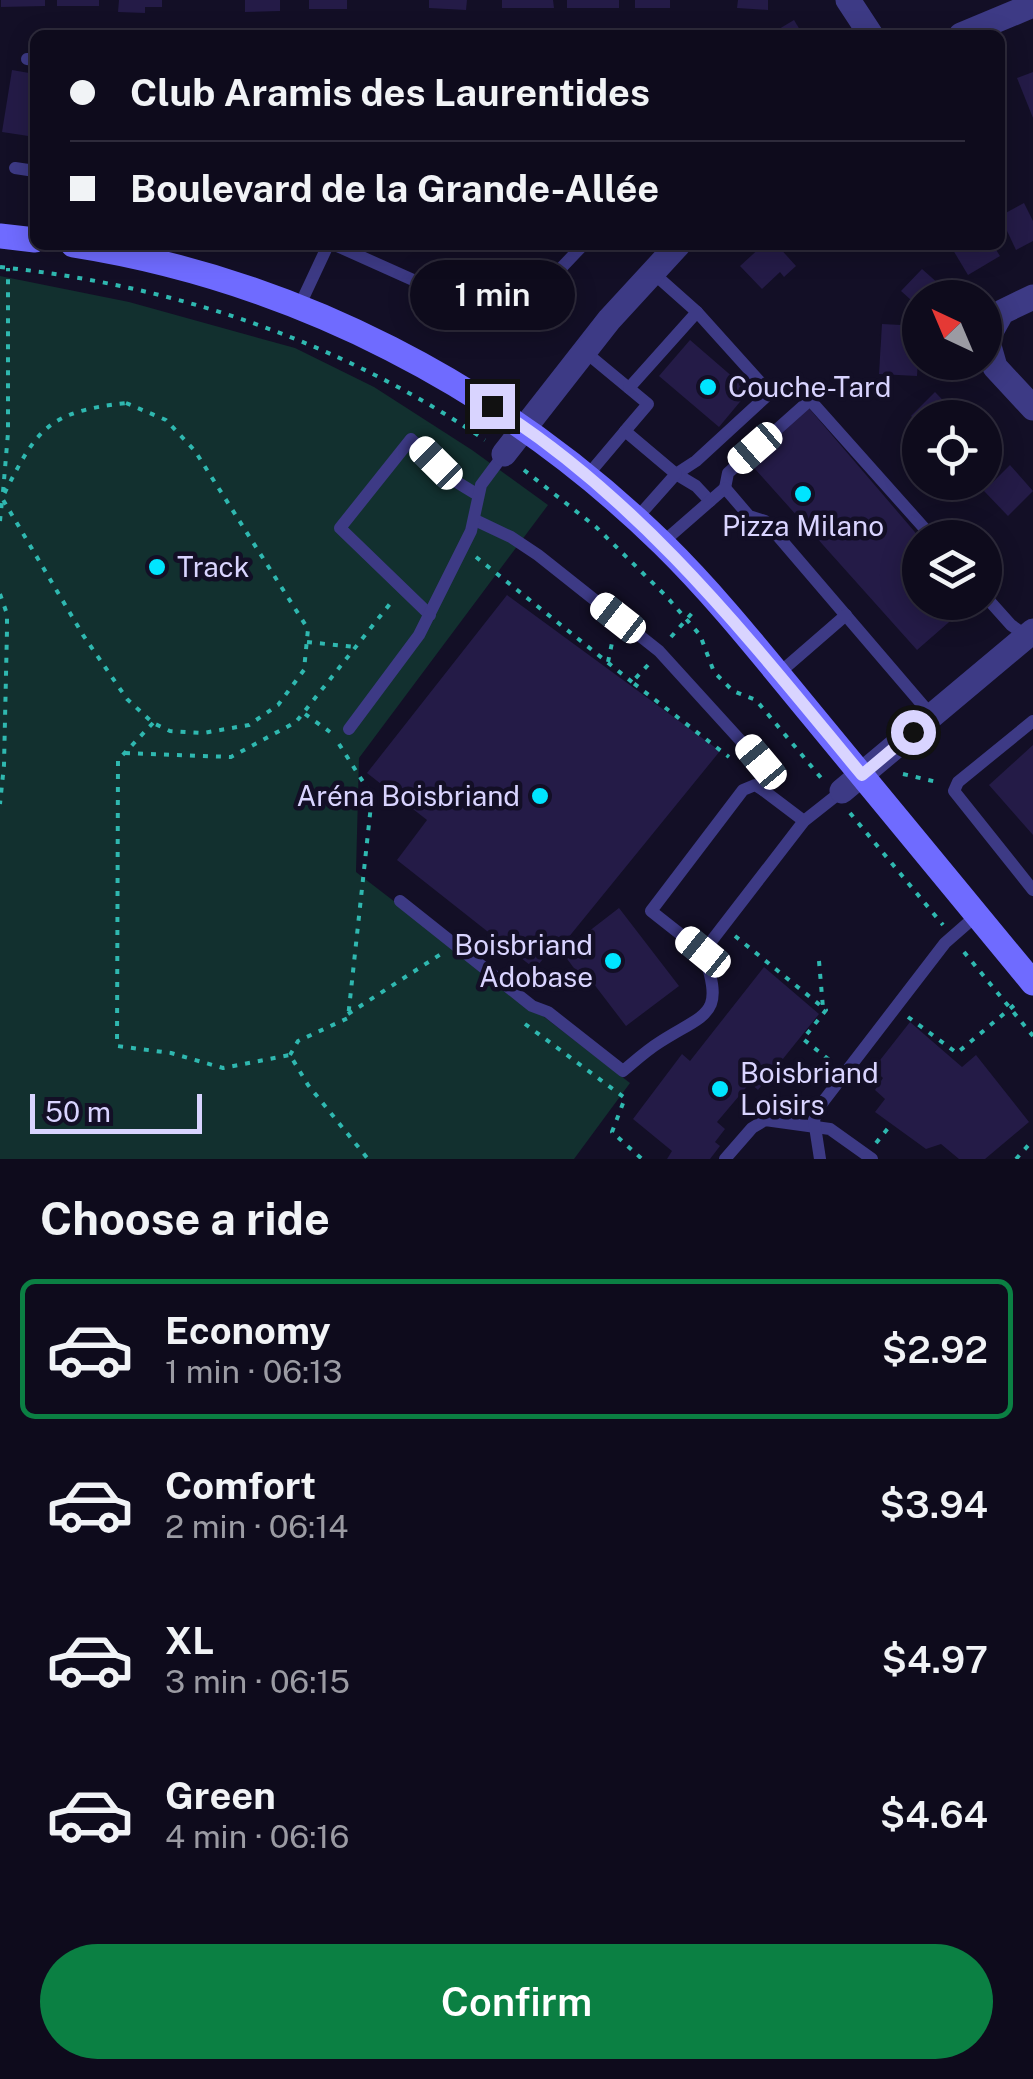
<!DOCTYPE html>
<html lang="en">
<head>
<meta charset="utf-8">
<style>
	:root { --surface:#0e0b1c; --page:#1c1929; --text:#f1f3f6; --muted:#9b9ba3; --line:#2e2b3b; --accent:#0b8043 }
	body { margin:0; font-family:"Public Sans",sans-serif; background:var(--page); color:var(--text); height:100vh; display:flex; flex-direction:column; font-size:38px; white-space:nowrap }
	* { box-sizing:border-box; margin:0 }
	p { font-size:32px; color:var(--muted) }
	.icon { flex:none; width:55px; height:55px; fill:none; stroke:currentColor; stroke-width:2; stroke-linecap:round; stroke-linejoin:round }
	.map { position:relative; height:1159px; overflow:hidden }
	.details { display:flex; flex-direction:column; background:var(--surface); flex:1 }
	.details>* { flex:none }
	.banner { position:absolute; left:30px; top:30px; width:975px; height:220px; border-radius:15px; box-shadow:0 5px 25px #0003,0 0 0 2px var(--line); display:grid; align-content:center; height:220px; padding:0 40px; background:var(--surface) }
	.needle { width:65px; rotate:316deg }
	.tools { position:absolute; left:902px; top:280px; display:grid; gap:20px }
	.tools a { display:grid; place-items:center; width:100px; height:100px; border-radius:50%; background:var(--surface); box-shadow:0 5px 25px #0003,0 0 0 2px var(--line); font-size:50px }
	.scale { position:absolute; left:30px; bottom:25px; width:172px; box-sizing:border-box; padding-left:10px; border:5px solid #d9d4ff; border-top:0; font-size:28px; line-height:35px; white-space:nowrap; color:#d9d4ff; -webkit-text-stroke:8px #130f26; paint-order:stroke }
	.end { position:absolute; width:45px; height:45px; margin:-22px; border:12px solid #d9d4ff; background:#111; box-shadow:0 0 0 5px #111 }
	.from { border-radius:50% }
	.bubble { position:absolute; height:70px; border-radius:35px; background:var(--surface); box-shadow:0 5px 25px #0003,0 0 0 2px var(--line); font-size:32px; font-weight:600; line-height:70px; text-align:center }
	.car { position:absolute; width:30px; height:60px; margin:-30px -15px; border-radius:12px; box-shadow:0 0 8px 2px #0007; background:linear-gradient(#fff 24%,#345 0 40%,#fff 0 76%,#345 0 86%,#fff 0) }
	.banner b { display:flex; align-items:center; gap:35px; height:95px; font-size:38px }
	.banner b+b { border-top:2px solid var(--line) }
	.banner i { width:25px; height:25px; background:var(--text) }
	ul { padding:0; list-style:none }
	li { display:flex; align-items:center; gap:30px; height:140px; margin:0 20px 15px; padding:0 20px; border:5px solid transparent; border-radius:15px }
	li div { flex:1 }
	li b { display:block; font-size:38px }
	li em { font-style:normal; font-weight:600 }
	li.current { border-color:var(--accent) }
	li>.icon { width:90px; height:90px; stroke-width:1.5 }
	h2 { padding:0 40px; font-size:45px; line-height:120px }
	.primary-button { display:flex; gap:20px; margin-top:auto; padding:20px 40px }
	.primary-button a { flex:1; height:115px; border-radius:60px; background:var(--accent); color:#fff; font-size:40px; font-weight:600; line-height:115px; text-align:center }
	.map>svg:first-child { display:block }
</style>
</head>
<body>
<div class="map">
<svg width="1033" height="1159" viewBox="0 0 1033 1159">
	<rect width="100%" height="100%" fill="#130f26"/>
	<polygon fill="#12302f" points="0,276 129,302 295,348 374,387 472,450 548,505 359,758 356,872 630,1083 574,1159 0,1159"/>
	<g fill="#241b47">
		<polygon points="1,0 45,0 45,6 1,7"/>
		<rect x="57" y="0" width="42" height="6"/>
		<polygon points="119,0 162,0 162,7 145,7 145,13 118,12"/>
		<polygon points="245,0 280,0 280,11 245,12"/>
		<rect x="309" y="0" width="38" height="9"/>
		<polygon points="429,0 467,0 466,10 429,8"/>
		<polygon points="502,0 553,0 554,8 502,8"/>
		<rect x="567" y="0" width="52" height="8"/>
		<rect x="635" y="0" width="35" height="8"/>
		<polygon points="738,0 768,0 768,10 737,8"/>
		<polygon points="794,20 803,35 769,35"/>
		<polygon points="12,70 35,74 35,137 2,132"/>
		<polygon points="1033,72 1033,118 1017,78"/>
		<polygon points="1024,203 1033,221 1033,241 1016,250 1000,216"/>
		<polygon points="763,245 777,245 796,266 784,277 780,272 762,289 740,266"/>
		<polygon points="950,245 993,245 1000,256 968,275"/>
		<polygon points="922,269 949,293 944,298 920,298 920,308 901,291"/>
		<polygon points="882,324 920,326 917,376 879,374"/>
		<polygon points="690,340 749,391 719,427 659,376"/>
		<polygon points="935,392 960,418 920,418 920,425 911,416"/>
		<polygon points="808,407 920,538 920,602 972,602 917,650 747,460"/>
		<polygon points="1010,465 1033,491 1008,516 984,491"/>
		<polygon points="507,595 720,751 559,949 554,945 535,969 397,860 427,820 367,773"/>
		<polygon points="1033,745 1033,835 989,785"/>
		<polygon points="619,908 679,986 626,1026 587,975 582,979 562,952"/>
		<polygon points="764,967 819,1014 758,1090 750,1083 717,1122 725,1129 715,1142 720,1146 710,1159 667,1159 672,1151 633,1119 682,1054 690,1061"/>
		<polygon points="910,1022 962,1067 976,1055 1029,1122 985,1159 959,1159 941,1144 926,1149 875,1112 885,1099 875,1090 883,1078 873,1069"/>
	</g>
	<g fill="none" stroke-linecap="round" stroke-linejoin="round">
		<g stroke="#2fb8b0" stroke-width="4" stroke-dasharray="5 8" stroke-linecap="butt">
			<path d="M0,267c173,18 340,74 485,173"/>
			<path d="M126,403l40,17 29,31 113,178 -4,41 -26,35 -29,20 -46,8 -33,-2 -17,-8 -26,-24 -44,-64 -81,-137c35,-69 44,-86 124,-95z"/>
			<polyline points="524,470 596,527 666,596 700,635 714,672 733,691 756,700 822,779"/>
			<polyline points="3,492 8,433 8,268"/>
			<polyline points="0,521 2,501"/>
			<polyline points="476,557 632,682"/>
			<polyline points="0,594 7,614 7,630 4,765 0,804"/>
			<polyline points="671,637 693,612"/>
			<polyline points="307,642 355,647"/>
			<polyline points="608,662 613,638"/>
			<polyline points="648,665 632,682 729,757"/>
			<polyline points="305,714 330,732"/>
			<polyline points="153,723 118,760 117,1046 171,1053 223,1068 290,1055 308,1085 368,1159"/>
			<polyline points="125,753 231,757 296,722 393,600"/>
			<polyline points="903,774 937,782"/>
			<polyline points="850,813 943,925"/>
			<polyline points="735,936 826,1010 803,1039 832,1062"/>
			<polyline points="964,952 1033,1036"/>
			<polyline points="819,961 823,1008"/>
			<polyline points="348,1014 441,954"/>
			<polyline points="908,1017 957,1053 1018,1002"/>
			<polyline points="525,1024 625,1098 612,1132 642,1159"/>
			<polyline points="290,1055 298,1041 348,1018 372,796 339,744"/>
			<polyline points="876,1143 889,1127"/>
			<polyline points="1016,1159 1033,1140"/>
		</g>
		<g stroke="#3d3a85" stroke-width="12">
			<polyline points="27,59 35,60"/>
			<polyline points="15,168 35,171"/>
			<polyline points="335,245 509,323 583,245"/>
			<polyline points="299,307 328,245"/>
			<polyline points="697,312 770,393 696,461 676,474 696,486 710,501"/>
			<polyline points="584,351 648,404 625,431"/>
			<polyline points="629,388 697,312 652,272"/>
			<polyline points="587,476 625,431 676,474 636,519"/>
			<polyline points="725,488 728,473 810,400 933,538"/>
			<polyline points="475,520 511,537 538,555 659,651 761,763 767,775 763,790 804,821"/>
			<polyline points="662,543 725,488 749,516 765,521 932,716"/>
			<polyline points="985,596 1011,625 1028,637"/>
			<polyline points="430,615 340,528 411,439 455,481 478,495"/>
			<polyline points="778,674 846,615"/>
			<polyline points="1033,721 958,782 954,791 1033,890"/>
			<polyline points="349,729 419,635 471,531 481,485 504,454"/>
			<polyline points="763,790 755,785 743,790 651,911 703,952 804,821 842,791"/>
			<path d="M400,901l132,105 16,6 75,59c12,-10 24,-21 37,-29 47,-30 66,-26 43,-90"/>
			<polyline points="725,1159 752,1128 765,1120 830,1129 872,1159"/>
			<polyline points="820,1159 814,1120 819,1107 945,943 977,915"/>
		</g>
		<g stroke="#3d3a85" stroke-width="25">
			<polyline points="848,0 871,35"/>
			<polyline points="961,35 1033,5"/>
			<polyline points="1033,297 1002,312 987,339 995,367 1033,408"/>
			<polyline points="504,454 609,320 678,245"/>
			<polyline points="842,791 1033,631"/>
		</g>
		<g stroke="#6f6bff" stroke-width="25">
			<polyline points="0,236 35,240"/>
			<path d="M73,245c222,35 429,142 590,299 54,53 101,113 149,171 74,89 147,179 221,268"/>
		</g>
	</g>
	<g fill="none" stroke-linecap="round" stroke-linejoin="round">
		<path stroke="#d9d4ff" stroke-width="12" d="M492,406c150,94 258,234 370,369l51,-43"/>
	</g>
	<g fill="#00e5ff" stroke="#130f26" stroke-width="4">
		<circle cx="708" cy="387" r="10"/>
		<circle cx="803" cy="494" r="10"/>
		<circle cx="157" cy="567" r="10"/>
		<circle cx="540" cy="796" r="10"/>
		<circle cx="613" cy="961" r="10"/>
		<circle cx="720" cy="1089" r="10"/>
	</g>
	<g text-anchor="middle" stroke-width="9" stroke-linejoin="round" paint-order="stroke">
		<g font-size="28" fill="#d9d4ff" stroke="#130f26" text-anchor="start">
			<text x="728" y="397">Couche-Tard</text>
			<text x="803" y="536" text-anchor="middle">Pizza Milano</text>
			<text x="177" y="577">Track</text>
			<text x="520" y="806" text-anchor="end">Aréna Boisbriand</text>
			<text x="593" y="955" text-anchor="end">Boisbriand<tspan x="593" dy="32">Adobase</tspan></text>
			<text x="740" y="1083">Boisbriand<tspan x="740" dy="32">Loisirs</tspan></text>
		</g>
	</g>
</svg>
<div class="tools">
<a><svg class="needle" viewBox="-14 -14 28 28"><path d="M0-13l5 13h-10z" fill="#e53935"/><path d="M0 13l5-13h-10z" fill="#9b9ba3"/></svg></a>
<a><svg class="icon" aria-label="locate" viewBox="0 0 24 24"><circle cx="12" cy="12" r="6"/><path d="M12 2v4M12 18v4M2 12h4M18 12h4"/></svg></a>
<a><svg class="icon" aria-label="layers" viewBox="0 0 24 24"><path d="M12 4l9 5-9 5-9-5zM3 14l9 5 9-5"/></svg></a>
</div>
<div class="scale">50 m</div>
<i class="end from" style="left:913px;top:732px"></i>
<i class="end" style="left:492px;top:406px"></i>
<div class="bubble" style="left:410px;top:260px;width:165px">1 min</div>
<i class="car" style="left:755px;top:448px;rotate:229deg"></i>
<i class="car" style="left:436px;top:463px;rotate:315deg"></i>
<i class="car" style="left:618px;top:618px;rotate:308deg"></i>
<i class="car" style="left:761px;top:762px;rotate:320deg"></i>
<i class="car" style="left:703px;top:952px;rotate:309deg"></i>
<div class="banner">
<b><i class="from"></i>Club Aramis des Laurentides</b>
<b><i></i>Boulevard de la Grande-Allée</b>
</div>
</div>
<section class="details">
<h2>Choose a ride</h2>
<ul>
<li class="current"><svg class="icon" aria-label="car" viewBox="0 0 24 24"><path d="M5 17H2v-5l4-1 3-4h7l3 4 3 1v5h-3M9 17h6M6 11h13"/><circle cx="7" cy="17" r="2"/><circle cx="17" cy="17" r="2"/></svg><div><b>Economy</b><p>1 min · 06:13</p></div><em>$2.92</em></li>
<li><svg class="icon" aria-label="car" viewBox="0 0 24 24"><path d="M5 17H2v-5l4-1 3-4h7l3 4 3 1v5h-3M9 17h6M6 11h13"/><circle cx="7" cy="17" r="2"/><circle cx="17" cy="17" r="2"/></svg><div><b>Comfort</b><p>2 min · 06:14</p></div><em>$3.94</em></li>
<li><svg class="icon" aria-label="car" viewBox="0 0 24 24"><path d="M5 17H2v-5l4-1 3-4h7l3 4 3 1v5h-3M9 17h6M6 11h13"/><circle cx="7" cy="17" r="2"/><circle cx="17" cy="17" r="2"/></svg><div><b>XL</b><p>3 min · 06:15</p></div><em>$4.97</em></li>
<li><svg class="icon" aria-label="car" viewBox="0 0 24 24"><path d="M5 17H2v-5l4-1 3-4h7l3 4 3 1v5h-3M9 17h6M6 11h13"/><circle cx="7" cy="17" r="2"/><circle cx="17" cy="17" r="2"/></svg><div><b>Green</b><p>4 min · 06:16</p></div><em>$4.64</em></li>
</ul>
<div class="primary-button"><a>Confirm</a></div>
</section>
</body>
</html>
